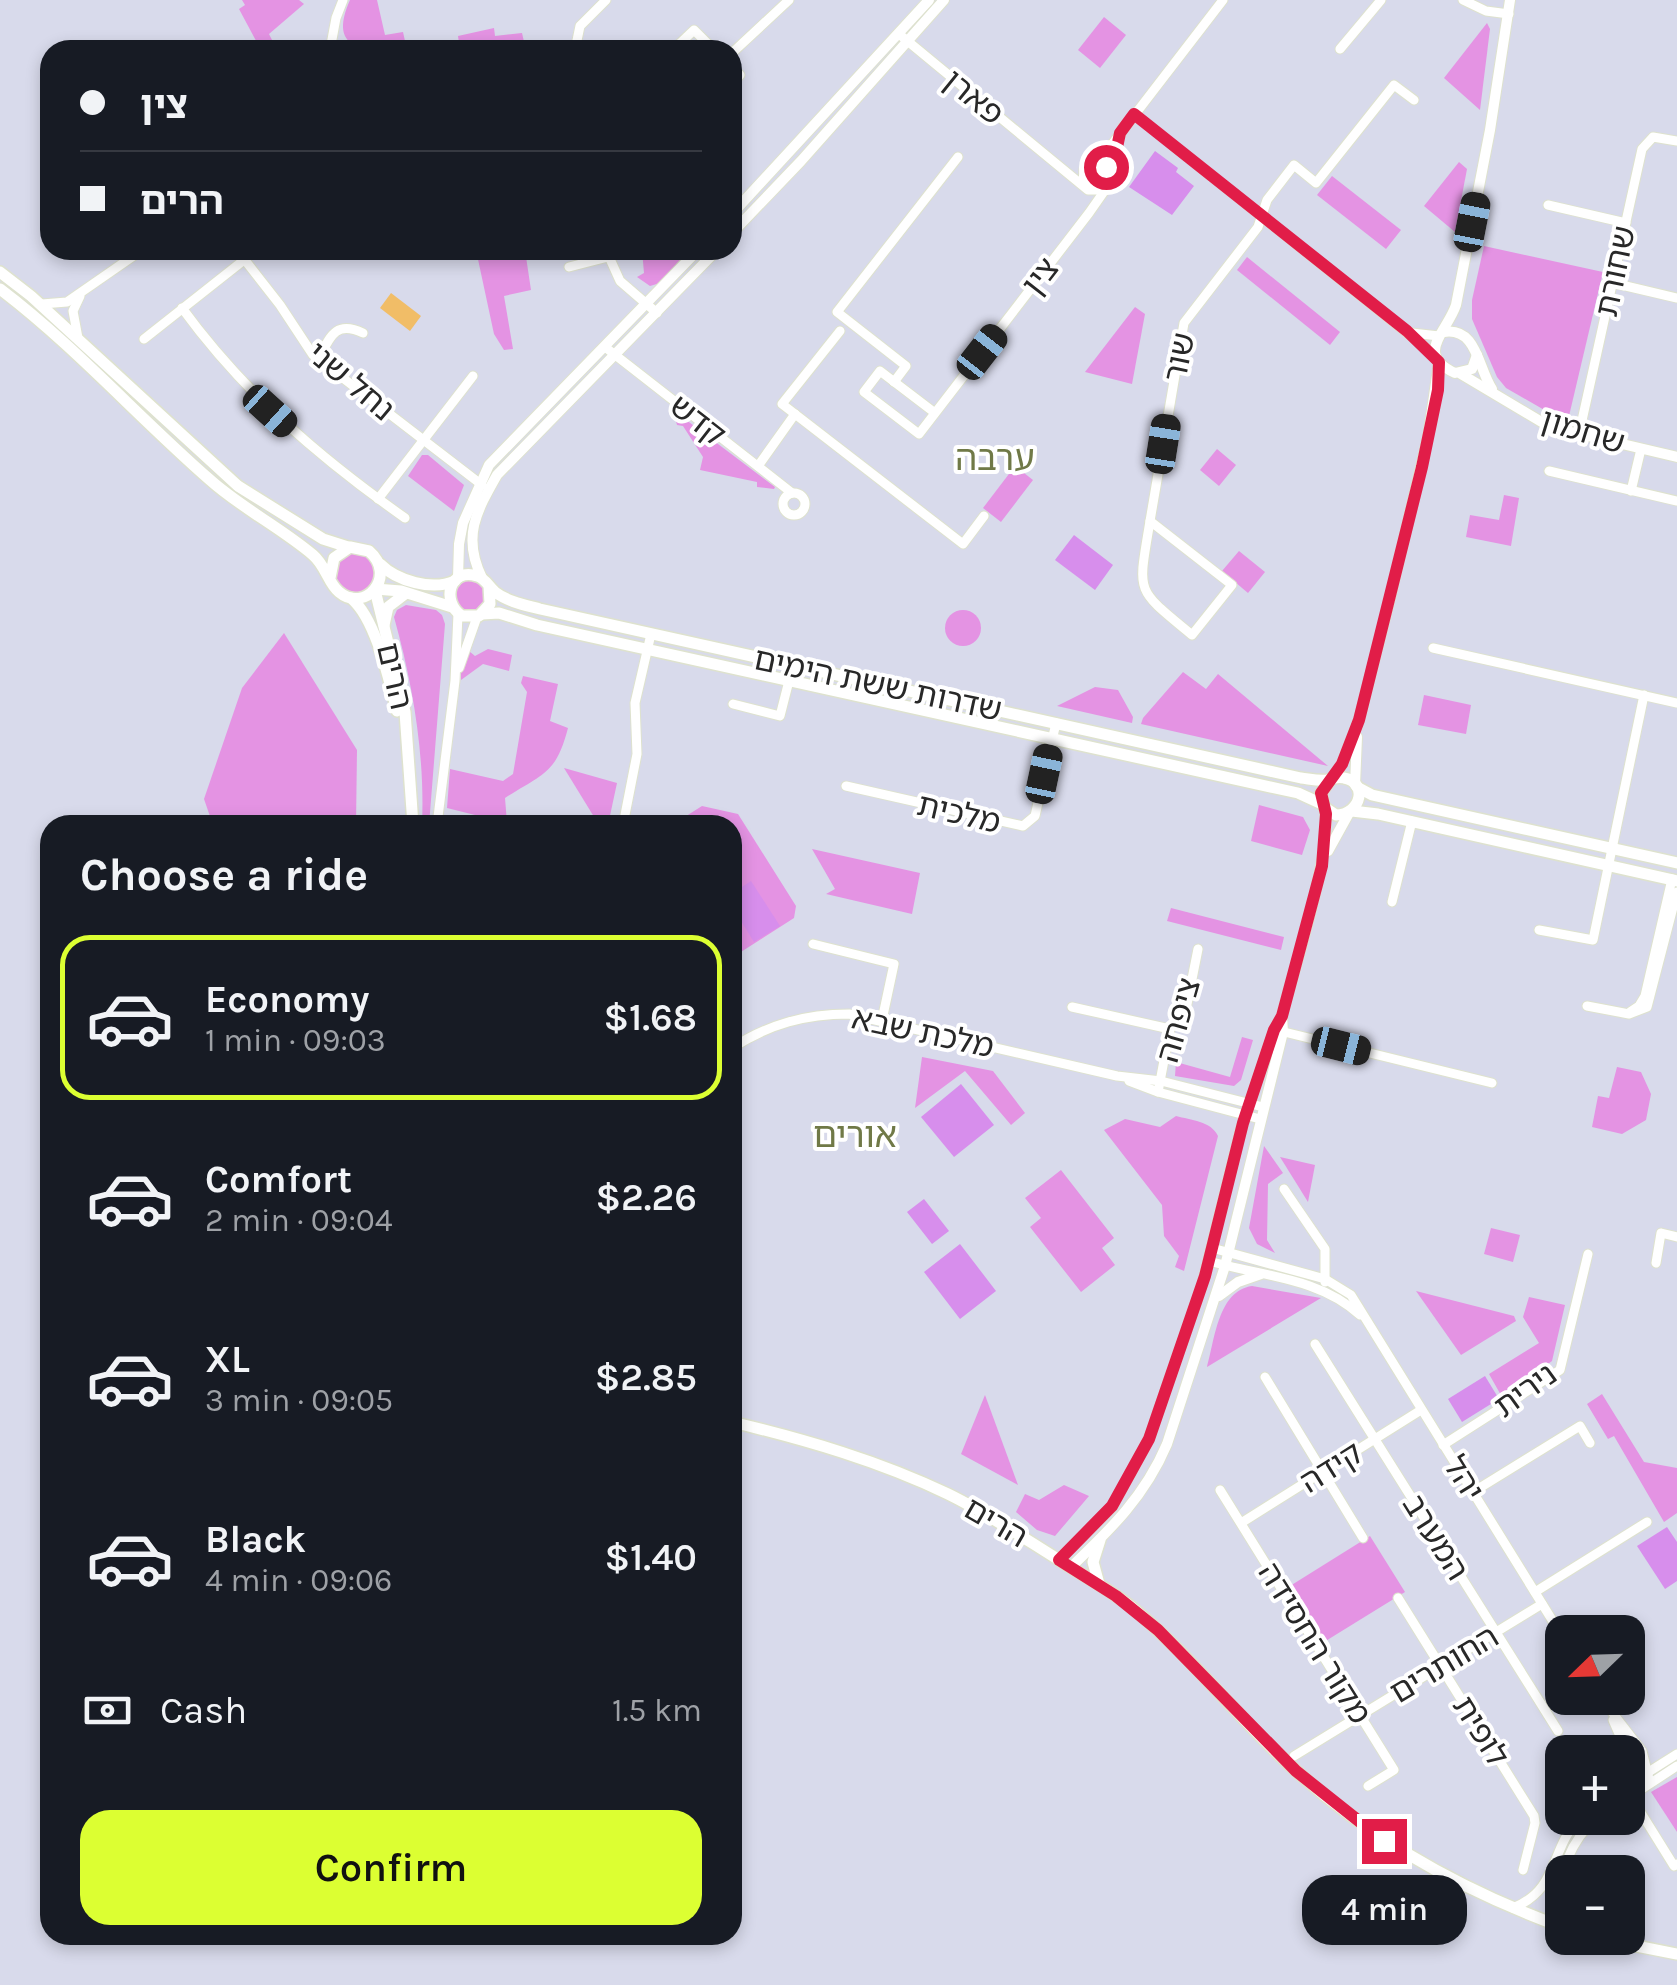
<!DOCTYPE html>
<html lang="en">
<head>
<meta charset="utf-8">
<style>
	:root { --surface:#171b24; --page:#20242c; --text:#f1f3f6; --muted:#9ea1a6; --line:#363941; --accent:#dcff32 }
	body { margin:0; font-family:Karla,"Noto Sans Hebrew",sans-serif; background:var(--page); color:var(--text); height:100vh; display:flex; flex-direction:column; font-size:38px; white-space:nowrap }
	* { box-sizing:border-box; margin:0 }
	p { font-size:32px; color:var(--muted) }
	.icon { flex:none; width:55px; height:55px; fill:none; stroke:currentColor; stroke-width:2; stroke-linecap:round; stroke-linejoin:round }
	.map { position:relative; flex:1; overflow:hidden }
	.sheet { position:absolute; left:40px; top:815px; width:702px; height:1130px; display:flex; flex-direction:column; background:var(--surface); border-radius:30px; box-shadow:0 5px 15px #0003 }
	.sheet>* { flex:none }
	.hud { position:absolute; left:40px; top:40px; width:702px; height:220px; border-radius:30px; box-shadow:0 5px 15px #0003; display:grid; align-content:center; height:220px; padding:0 40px; background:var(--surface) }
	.needle { width:65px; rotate:247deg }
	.fabs { position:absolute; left:1545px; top:1615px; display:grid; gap:20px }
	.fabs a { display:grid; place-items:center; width:100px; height:100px; border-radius:20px; background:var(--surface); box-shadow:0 5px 15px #0003; font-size:50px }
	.end { position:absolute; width:45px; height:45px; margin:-22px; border:12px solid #e11d48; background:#fff; box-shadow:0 0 0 5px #fff }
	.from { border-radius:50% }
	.bubble { position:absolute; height:70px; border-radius:30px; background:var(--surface); box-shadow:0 5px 15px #0003; font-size:32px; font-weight:600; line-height:70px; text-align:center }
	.car { position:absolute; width:30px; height:60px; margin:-30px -15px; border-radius:12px; box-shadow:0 0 8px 2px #0007; background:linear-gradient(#222 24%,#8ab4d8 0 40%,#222 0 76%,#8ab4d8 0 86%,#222 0) }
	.hud b { display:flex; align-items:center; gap:35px; height:95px; font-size:38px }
	.hud b+b { border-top:2px solid var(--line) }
	.hud i { width:25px; height:25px; background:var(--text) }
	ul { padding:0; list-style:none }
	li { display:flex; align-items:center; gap:30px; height:165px; margin:0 20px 15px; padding:0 20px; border:5px solid transparent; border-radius:30px }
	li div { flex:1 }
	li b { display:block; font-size:38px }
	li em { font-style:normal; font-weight:600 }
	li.active { border-color:var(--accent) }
	li>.icon { width:90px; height:90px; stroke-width:1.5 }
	h2 { padding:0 40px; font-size:45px; line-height:120px }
	.pay { display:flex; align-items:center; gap:25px; height:110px; padding:0 40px; font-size:38px }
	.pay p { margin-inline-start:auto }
	.primary-button { display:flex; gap:20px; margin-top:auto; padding:20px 40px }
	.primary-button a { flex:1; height:115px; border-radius:30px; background:var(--accent); color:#111; font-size:40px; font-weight:600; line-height:115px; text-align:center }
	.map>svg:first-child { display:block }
</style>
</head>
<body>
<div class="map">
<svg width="1677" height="1985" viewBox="0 0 1677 1985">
	<rect width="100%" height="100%" fill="#d8daeb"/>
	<g fill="#e493e3">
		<polygon points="242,0 299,0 304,4 269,34 277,50 261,50 239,9 245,5"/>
		<path d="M350,0h27l8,35 18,-3 4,18c-38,0 -81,4 -57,-50z"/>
		<polygon points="1104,17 1126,35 1100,68 1078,50"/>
		<polygon points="1487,23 1490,29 1480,110 1444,78"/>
		<polygon points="494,28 495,36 522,33 526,50 460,50 458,36"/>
		<polygon points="1459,162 1467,169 1455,232 1424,206"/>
		<polygon points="1332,176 1401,230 1386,249 1317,195"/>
		<polygon points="1484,246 1603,272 1569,416 1553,415 1506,388 1497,377 1472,319 1472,300"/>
		<polygon points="476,250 525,250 531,290 504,296 513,349 504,350 494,334"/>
		<polygon points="642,250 689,250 660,283 650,286 637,277 644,273"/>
		<polygon points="1247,257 1340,332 1330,345 1237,270"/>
		<polygon points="1135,307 1145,314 1132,384 1085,372"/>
		<polygon points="673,410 775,487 774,489 757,487 757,482 700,470 703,457 683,426 677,425"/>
		<polygon points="1217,449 1236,465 1219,486 1200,470"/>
		<polygon points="422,455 428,455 464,485 454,511 408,476"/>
		<polygon points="1015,466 1033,480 1001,522 983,508"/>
		<polygon points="1504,495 1519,498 1511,546 1466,537 1470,515 1499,520"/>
		<polygon points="360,550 376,564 372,589 351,595 334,582 334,564 346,551"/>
		<polygon points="1239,551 1265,572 1248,593 1222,571"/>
		<polygon points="470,578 483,583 489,596 477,613 457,609 453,589 463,579"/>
		<path d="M406,605l30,5 6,5 3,9 -16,201h-7c3,-70 -9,-140 -28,-208l3,-7z"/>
		<circle cx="963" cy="628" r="18"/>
		<polygon points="284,633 357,750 356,825 213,825 204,799 242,688"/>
		<polygon points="488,649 512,655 509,671 483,664 461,680 461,669 469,651 475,656"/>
		<polygon points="1183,672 1206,689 1218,674 1328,766 1141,724 1143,718"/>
		<path d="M523,676l35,8 -8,37 18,7c-12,46 -24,45 -63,70l2,25 -60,-15 3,-39 53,12 10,-7 14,-82 -6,-9z"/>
		<polygon points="1095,687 1118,690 1133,717 1132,723 1057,706"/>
		<polygon points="1424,695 1471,705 1466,734 1418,725"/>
		<polygon points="564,768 617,783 608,825 599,825"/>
		<polygon points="1259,805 1303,817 1310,830 1302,855 1251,841"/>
		<polygon points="702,806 738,814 796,906 794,918 733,957 732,825 672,825"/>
		<polygon points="812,849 920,873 912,914 826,894 835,889"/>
		<polygon points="1171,908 1284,937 1281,950 1167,921"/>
		<polygon points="1242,1037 1253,1040 1241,1080 1234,1086 1175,1076 1176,1062 1230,1077"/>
		<polygon points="922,1057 993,1071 1025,1113 1011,1125 965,1071 915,1108"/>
		<polygon points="1617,1067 1641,1072 1651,1094 1646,1120 1622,1134 1592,1127 1598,1096 1609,1098"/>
		<path d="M1176,1116c15,4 35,5 42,20l-34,135 -9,-4 4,-11 -15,-20 -2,-31 -58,-75 21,-11 35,8z"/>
		<polygon points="1264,1146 1283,1173 1268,1184 1267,1240 1275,1253 1257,1244 1249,1228"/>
		<polygon points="1280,1157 1315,1165 1308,1202"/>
		<polygon points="1061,1170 1114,1238 1102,1248 1115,1265 1081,1292 1030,1227 1041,1218 1025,1198"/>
		<polygon points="1491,1228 1520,1235 1513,1262 1484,1254"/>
		<path d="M1252,1286l69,12 -114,69c8,-28 11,-76 45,-81z"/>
		<polygon points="1416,1291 1514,1316 1516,1321 1461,1355"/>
		<polygon points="1529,1297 1565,1305 1552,1361 1502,1397 1489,1374 1539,1343 1523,1317"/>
		<polygon points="1602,1394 1644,1462 1677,1468 1677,1513 1664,1522 1614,1436 1608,1439 1587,1404"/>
		<polygon points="985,1395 1018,1485 961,1454"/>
		<polygon points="1064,1485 1089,1496 1055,1536 1037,1530 1016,1512 1025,1494 1039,1500"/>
		<polygon points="1370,1536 1405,1592 1324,1642 1290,1586"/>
		<polygon points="1677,1777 1677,1832 1651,1792"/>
	</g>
	<g fill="#d78eec">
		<polygon points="1155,151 1178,168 1176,172 1194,186 1172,215 1129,187"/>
		<polygon points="1074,535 1113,565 1095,590 1055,560"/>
		<polygon points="751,881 780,926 754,942 733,908 733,893"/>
		<polygon points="961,1084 994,1125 954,1157 921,1117"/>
		<polygon points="924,1199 949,1231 932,1244 907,1212"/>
		<polygon points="960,1244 996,1291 960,1319 924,1272"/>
		<polygon points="1485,1376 1499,1399 1462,1422 1448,1399"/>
		<polygon points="1667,1527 1677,1542 1677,1581 1665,1589 1637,1546"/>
	</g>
	<polygon fill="#f1bd67" points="391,293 421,316 410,331 380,308"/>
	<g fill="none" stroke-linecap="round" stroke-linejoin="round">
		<defs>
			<g id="minor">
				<polyline points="1463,0 1486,11 1509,14"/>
				<polyline points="899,34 1088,190 1104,190"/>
				<polyline points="1340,49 1381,0"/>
				<polyline points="330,50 336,18 343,0"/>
				<polyline points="575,50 580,26 606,0"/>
				<polyline points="673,50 694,30 714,50"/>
				<polyline points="732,53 789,0"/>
				<polyline points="732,68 740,75 732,83"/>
				<polyline points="1134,114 1436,356"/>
				<polyline points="1093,163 1103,156 1223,0"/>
				<polyline points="1083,183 1084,169 1093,163 1104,165 1111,175"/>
				<polyline points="1548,205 1626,223"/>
				<polyline points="237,250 280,305 313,355 482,485"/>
				<polyline points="606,250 620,281 657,313"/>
				<polyline points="569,267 608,257"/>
				<polyline points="1613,283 1677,298"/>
				<polyline points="42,304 67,302 142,250"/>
				<path d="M182,308c62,85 138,150 223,210"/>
				<polyline points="840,331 782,404 963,544 984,516"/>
				<polyline points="1412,333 1439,336"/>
				<polyline points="78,338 73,311 80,296"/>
				<polyline points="144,339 244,260"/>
				<polyline points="605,347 792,493"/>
				<path d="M318,360c12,-23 17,-40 45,-27"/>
				<polyline points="894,382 906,366 837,312 958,157"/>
				<polyline points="935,413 880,371 864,392 919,434 1089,213 1110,183 1113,157 1123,127"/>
				<polyline points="1579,434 1642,149 1653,137 1677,141"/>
				<polyline points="758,466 795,414"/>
				<polyline points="1549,471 1677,501"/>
				<polyline points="1631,491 1641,449"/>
				<circle cx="794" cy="504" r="11"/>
				<polyline points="378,499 473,376"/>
				<polyline points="1150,521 1184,323 1258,227 1267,200 1294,165 1316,183 1394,85 1414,100"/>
				<path d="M1150,521l82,64 -40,50c-58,-48 -54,-40 -42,-114z"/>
				<polyline points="1433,648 1677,703"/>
				<polyline points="459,668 477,617"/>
				<polyline points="733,704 780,716 793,665"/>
				<polyline points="846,786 1023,826 1035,816 1056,723"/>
				<polyline points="437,825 455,681 458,614"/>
				<polyline points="623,825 637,754 635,703 651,634"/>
				<polyline points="1392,902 1412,821"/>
				<polyline points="1539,930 1593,940 1644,695"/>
				<polyline points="813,944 894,964 882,1020"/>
				<polyline points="1587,1006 1629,1014 1647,1007 1677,892"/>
				<polyline points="1072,1007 1170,1029"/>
				<polyline points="1630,1012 1639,1006 1645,996 1672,879"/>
				<polyline points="1276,1030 1492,1083"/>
				<path d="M732,1048c37,-24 74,-34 117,-34l268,62 44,5 102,26"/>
				<polyline points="1129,1081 1158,1092 1260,1119"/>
				<polyline points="1158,1092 1170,1029 1186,1009 1198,949"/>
				<polyline points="1284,1189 1325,1249 1325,1282"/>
				<polyline points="1212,1248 1325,1279 1351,1295 1562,1636"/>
				<path d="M1209,1261c51,15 110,16 151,54"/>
				<polyline points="1656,1263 1661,1233 1677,1237"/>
				<polyline points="1315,1344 1558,1731"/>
				<polyline points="1265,1377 1363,1538"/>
				<polyline points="1443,1445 1560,1370 1588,1254"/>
				<polyline points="1220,1490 1394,1770 1368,1786"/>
				<polyline points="1473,1492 1580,1426 1590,1443"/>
				<polyline points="1241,1523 1421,1410"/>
				<polyline points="1535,1592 1647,1522"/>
				<polyline points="1398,1598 1534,1816 1535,1823 1523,1870"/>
				<polyline points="1601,1698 1642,1751 1650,1783"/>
				<polyline points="1613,1720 1627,1752"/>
				<polyline points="1628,1753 1646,1779"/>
				<polyline points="1294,1756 1542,1604"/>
				<polyline points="1628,1785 1677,1754"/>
				<polyline points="1628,1798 1677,1766"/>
				<polyline points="1638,1808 1674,1866 1677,1864"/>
				<path d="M1513,1908c47,-19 36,-59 67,-90"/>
				<path d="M1551,1923c9,-40 13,-78 46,-105"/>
			</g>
			<g id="tertiary">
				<polyline points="732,214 929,0"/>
				<polyline points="732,233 801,161 944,0"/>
				<path d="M1444,332c33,-5 34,36 48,57"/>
				<path d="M1477,355l-5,14 -17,4c-41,-19 -8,-41 1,-68l34,-175 20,-130"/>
				<polyline points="1461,374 1550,427 1677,457"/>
				<polyline points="458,578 459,544 463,523 489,465 698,250"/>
				<path d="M482,578c-20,-41 -6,-66 15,-103l220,-225"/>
				<polyline points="1332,779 1342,764 1359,720 1390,598 1428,437 1439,362"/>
				<polyline points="1355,785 1357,737"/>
				<polyline points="1328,851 1349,813"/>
				<polyline points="1219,1296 1238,1282 1261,1274"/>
				<path d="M1059,1560l53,-53 37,-68 54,-157 38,-153 33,-99 8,-14c11,-45 53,-170 42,-209"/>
				<path d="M1071,1567c40,-38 74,-71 96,-123l58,-178 58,-234 -1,-16"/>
			</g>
			<g id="secondary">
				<polyline points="0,272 31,296 238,486 323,539 348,547"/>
				<path d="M0,289c75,57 138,128 209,190 32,29 71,48 104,76 13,11 15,28 26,37 26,22 59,-16 30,-41l-19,-4 -16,11 -4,20"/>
				<path d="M380,564c17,17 52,27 75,17"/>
				<path d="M489,586l1,18 -11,12h-17c-22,-15 -12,-49 15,-40 8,2 11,10 18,16 13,10 30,13 45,17l761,169c9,1 17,3 26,2 7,-1 9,-4 17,-2 24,4 18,36 -8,37l-12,-8 -3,-14 9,-13"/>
				<polyline points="375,589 401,591 452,607"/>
				<polyline points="375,590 405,712 413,825"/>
				<path d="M351,598c25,21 38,82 46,113"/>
				<polyline points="482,614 499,613 537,625 1298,793 1322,804"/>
				<polyline points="384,625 388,607 405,594"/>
				<polyline points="1357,787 1372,795 1677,863"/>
				<polyline points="1352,811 1378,814 1677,881"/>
				<path d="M732,1422c75,18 147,39 216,72 39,19 74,43 111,66 24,15 48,28 70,45 53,43 96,97 145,145 83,82 179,137 288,177"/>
				<polyline points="1099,1584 1093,1562 1100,1540"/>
				<polyline points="1596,1938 1677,1954"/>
			</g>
		</defs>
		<use href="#minor" stroke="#dee2ce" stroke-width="11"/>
		<use href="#tertiary" stroke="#dee2ce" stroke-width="12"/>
		<use href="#secondary" stroke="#dee2ce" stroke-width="14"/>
		<use href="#minor" stroke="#fff" stroke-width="9"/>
		<use href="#tertiary" stroke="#fff" stroke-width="10"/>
		<use href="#secondary" stroke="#fff" stroke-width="11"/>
	</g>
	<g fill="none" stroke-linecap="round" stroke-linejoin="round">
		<polyline stroke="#e11d48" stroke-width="12" points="1106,167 1111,176 1120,133 1134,114 1407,331 1439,362 1438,390 1422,467 1359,720 1342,764 1321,793 1326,814 1322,866 1282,1016 1274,1030 1243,1123 1205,1276 1149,1439 1112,1506 1059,1560 1116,1596 1158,1630 1296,1771 1384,1841"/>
	</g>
	<g text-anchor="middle" stroke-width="8" stroke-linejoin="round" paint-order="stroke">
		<g font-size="32" fill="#282828" stroke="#fff">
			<text transform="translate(974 97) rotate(39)" y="11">פארן</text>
			<text transform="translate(1615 271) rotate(-78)" y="11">שחורת</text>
			<text transform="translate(1040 276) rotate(-52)" y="11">צין</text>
			<text transform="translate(1179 357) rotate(-78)" y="11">שור</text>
			<text transform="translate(351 381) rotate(40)" y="11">נחל שני</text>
			<text transform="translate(698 420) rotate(38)" y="11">קדש</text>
			<text transform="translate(1583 431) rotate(17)" y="11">שחמון</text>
			<text transform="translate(395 676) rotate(77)" y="11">הרים</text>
			<text transform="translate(878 684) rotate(12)" y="11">שדרות ששת הימים</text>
			<text transform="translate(959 813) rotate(13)" y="11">מלכית</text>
			<text transform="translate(1178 1020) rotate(-74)" y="11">ציפחה</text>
			<text transform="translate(923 1032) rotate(12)" y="11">מלכת שבא</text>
			<text transform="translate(1525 1390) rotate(-36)" y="11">נירית</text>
			<text transform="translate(1331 1467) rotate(-32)" y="11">קידה</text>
			<text transform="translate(1464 1478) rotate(58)" y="11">יהל</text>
			<text transform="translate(996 1522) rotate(30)" y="11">הרים</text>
			<text transform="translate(1436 1537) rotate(58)" y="11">המערב</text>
			<text transform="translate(1315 1643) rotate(58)" y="11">מקור החסידה</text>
			<text transform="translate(1444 1664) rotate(-31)" y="11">החותרים</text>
			<text transform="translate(1481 1731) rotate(58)" y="11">לופית</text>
		</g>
		<g font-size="35" fill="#707947" stroke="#fff">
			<text x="995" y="470">ערבה</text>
			<text x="855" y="1147">אורים</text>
		</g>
	</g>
</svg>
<div class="fabs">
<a><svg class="needle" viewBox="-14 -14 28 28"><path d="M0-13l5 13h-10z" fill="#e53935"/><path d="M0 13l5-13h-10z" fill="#9ea1a6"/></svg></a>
<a>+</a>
<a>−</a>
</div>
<i class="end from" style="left:1106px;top:167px"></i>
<i class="end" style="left:1384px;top:1841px"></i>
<div class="bubble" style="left:1302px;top:1875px;width:165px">4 min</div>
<i class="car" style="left:1472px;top:222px;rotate:11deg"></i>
<i class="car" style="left:982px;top:352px;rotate:38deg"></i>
<i class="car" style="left:270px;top:411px;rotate:132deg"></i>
<i class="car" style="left:1163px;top:444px;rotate:9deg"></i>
<i class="car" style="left:1044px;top:774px;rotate:12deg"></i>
<i class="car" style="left:1341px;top:1046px;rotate:104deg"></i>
<div class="hud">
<b><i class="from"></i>צין</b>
<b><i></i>הרים</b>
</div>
<section class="sheet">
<h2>Choose a ride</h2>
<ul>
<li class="active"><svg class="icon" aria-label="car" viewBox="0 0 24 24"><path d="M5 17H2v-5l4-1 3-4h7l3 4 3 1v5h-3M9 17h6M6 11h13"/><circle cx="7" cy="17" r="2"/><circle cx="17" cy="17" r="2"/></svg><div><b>Economy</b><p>1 min · 09:03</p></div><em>$1.68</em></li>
<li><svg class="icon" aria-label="car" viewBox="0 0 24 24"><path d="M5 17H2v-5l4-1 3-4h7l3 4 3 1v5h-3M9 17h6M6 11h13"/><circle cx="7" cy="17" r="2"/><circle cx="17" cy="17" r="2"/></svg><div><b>Comfort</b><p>2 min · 09:04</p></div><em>$2.26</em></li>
<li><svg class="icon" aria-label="car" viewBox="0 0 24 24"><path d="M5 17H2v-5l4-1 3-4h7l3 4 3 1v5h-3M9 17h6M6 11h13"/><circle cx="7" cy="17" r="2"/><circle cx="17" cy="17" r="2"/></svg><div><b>XL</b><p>3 min · 09:05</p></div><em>$2.85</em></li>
<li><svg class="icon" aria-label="car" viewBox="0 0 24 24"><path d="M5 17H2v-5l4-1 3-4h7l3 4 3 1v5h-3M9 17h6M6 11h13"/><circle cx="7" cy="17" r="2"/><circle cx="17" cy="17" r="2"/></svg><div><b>Black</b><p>4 min · 09:06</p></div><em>$1.40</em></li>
</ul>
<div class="pay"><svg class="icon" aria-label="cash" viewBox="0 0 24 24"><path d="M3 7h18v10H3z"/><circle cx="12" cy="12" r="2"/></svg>Cash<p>1.5 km</p></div>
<div class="primary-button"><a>Confirm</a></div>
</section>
</div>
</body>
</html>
